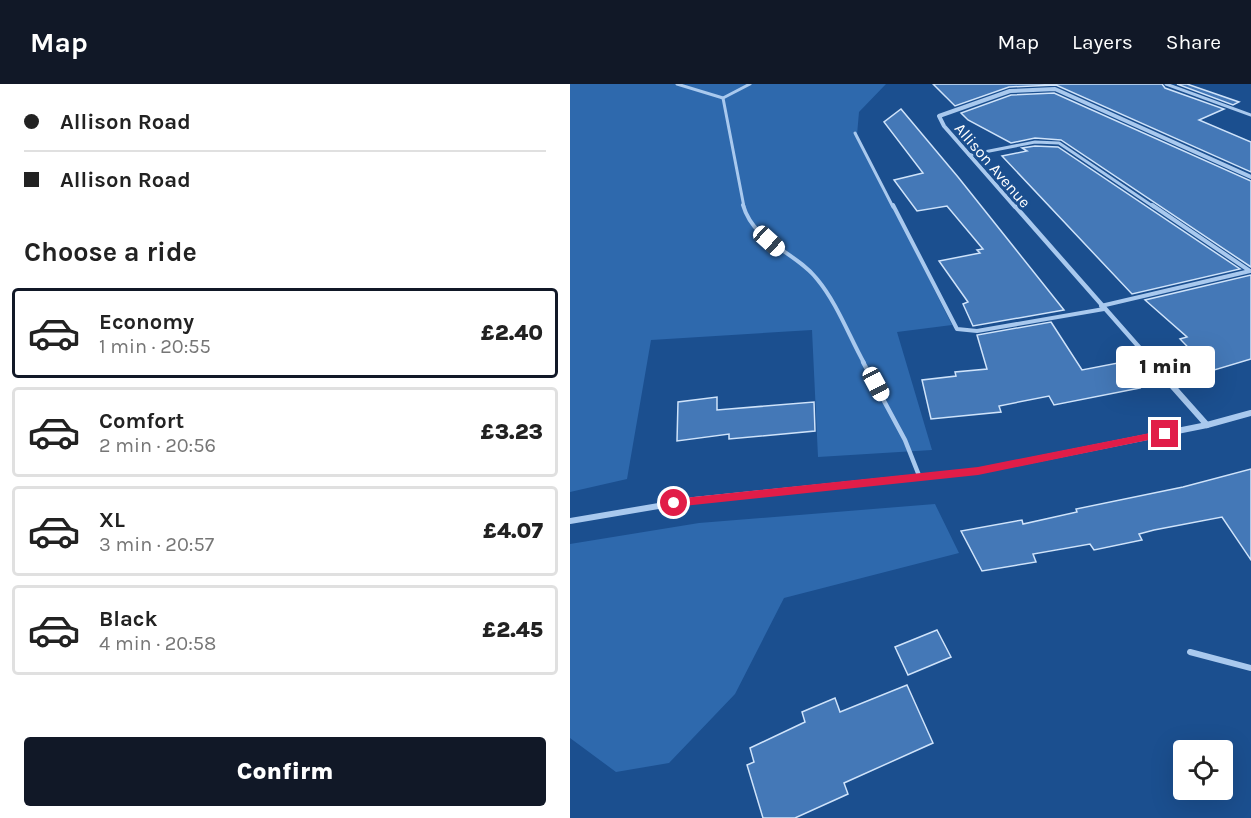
<!DOCTYPE html>
<html lang="en">
<head>
<meta charset="utf-8">
<style>
	:root { --surface:#fff; --page:#f2f2f2; --text:#222; --muted:#767676; --line:#e0e0e0; --accent:#111827 }
	body { margin:0; font-family:Karla,sans-serif; background:var(--page); color:var(--text); height:100vh; display:flex; flex-direction:column; font-size:22px; white-space:nowrap }
	* { box-sizing:border-box; margin:0 }
	p { font-size:20px; color:var(--muted) }
	.icon { flex:none; width:33px; height:33px; fill:none; stroke:currentColor; stroke-width:2; stroke-linecap:round; stroke-linejoin:round }
	.map { position:relative; flex:1; overflow:hidden }
	.panel { display:flex; flex-direction:column; background:var(--surface); width:570px }
	.panel>* { flex:none }
	.guide { display:grid; align-content:center; height:132px; padding:0 24px; background:var(--surface) }
	.tools { position:absolute; left:603px; top:656px; display:grid; gap:12px }
	.tools a { display:grid; place-items:center; width:60px; height:60px; border-radius:6px; background:var(--surface); box-shadow:0 6px 24px #0002; font-size:30px }
	.end { position:absolute; width:27px; height:27px; margin:-14px; border:8px solid #e11d48; background:#fff; box-shadow:0 0 0 3px #fff }
	.from { border-radius:50% }
	.bubble { position:absolute; height:42px; border-radius:6px; background:var(--surface); box-shadow:0 6px 24px #0002; font-size:20px; font-weight:800; line-height:42px; text-align:center }
	.car { position:absolute; width:18px; height:36px; margin:-18px -9px; border-radius:8px; box-shadow:0 0 4px 2px #0007; background:linear-gradient(#fff 24%,#345 0 40%,#fff 0 76%,#345 0 86%,#fff 0) }
	.guide b { display:flex; align-items:center; gap:21px; height:57px; font-size:22px }
	.guide b+b { border-top:2px solid var(--line) }
	.guide i { width:15px; height:15px; background:var(--text) }
	ul { padding:0; list-style:none }
	li { display:flex; align-items:center; gap:18px; height:90px; margin:0 12px 9px; padding:0 12px; border:3px solid var(--line); border-radius:6px }
	li div { flex:1 }
	li b { display:block; font-size:22px }
	li em { font-style:normal; font-weight:800 }
	li.active { border-color:var(--accent) }
	li>.icon { width:54px; height:54px; stroke-width:1.5 }
	h2 { padding:0 24px; font-size:27px; line-height:72px }
	.primary-button { display:flex; gap:12px; margin-top:auto; padding:12px 24px }
	.primary-button a { flex:1; height:69px; border-radius:6px; background:var(--accent); color:#fff; font-size:24px; font-weight:800; line-height:69px; text-align:center }
	header { display:flex; align-items:center; gap:36px; box-sizing:border-box; height:84px; padding:0 30px; background:var(--accent); color:#fff }
	header strong { font-size:28px }
	nav { display:flex; gap:33px; margin-inline-start:auto; font-size:21px }
	main { display:flex; flex:1; min-height:0 }
	.map>svg:first-child { display:block }
</style>
</head>
<body>
<header>
<strong>Map</strong>
<nav><a>Map</a><a>Layers</a><a>Share</a></nav>
</header>
<main>
<section class="panel">
<div class="guide">
<b><i class="from"></i>Allison Road</b>
<b><i></i>Allison Road</b>
</div>
<h2>Choose a ride</h2>
<ul>
<li class="active"><svg class="icon" aria-label="car" viewBox="0 0 24 24"><path d="M5 17H2v-5l4-1 3-4h7l3 4 3 1v5h-3M9 17h6M6 11h13"/><circle cx="7" cy="17" r="2"/><circle cx="17" cy="17" r="2"/></svg><div><b>Economy</b><p>1 min · 20:55</p></div><em>£2.40</em></li>
<li><svg class="icon" aria-label="car" viewBox="0 0 24 24"><path d="M5 17H2v-5l4-1 3-4h7l3 4 3 1v5h-3M9 17h6M6 11h13"/><circle cx="7" cy="17" r="2"/><circle cx="17" cy="17" r="2"/></svg><div><b>Comfort</b><p>2 min · 20:56</p></div><em>£3.23</em></li>
<li><svg class="icon" aria-label="car" viewBox="0 0 24 24"><path d="M5 17H2v-5l4-1 3-4h7l3 4 3 1v5h-3M9 17h6M6 11h13"/><circle cx="7" cy="17" r="2"/><circle cx="17" cy="17" r="2"/></svg><div><b>XL</b><p>3 min · 20:57</p></div><em>£4.07</em></li>
<li><svg class="icon" aria-label="car" viewBox="0 0 24 24"><path d="M5 17H2v-5l4-1 3-4h7l3 4 3 1v5h-3M9 17h6M6 11h13"/><circle cx="7" cy="17" r="2"/><circle cx="17" cy="17" r="2"/></svg><div><b>Black</b><p>4 min · 20:58</p></div><em>£2.45</em></li>
</ul>
<div class="primary-button"><a>Confirm</a></div>
</section>
<div class="map">
<svg width="681" height="734" viewBox="0 0 681 734">
	<rect width="100%" height="100%" fill="#1b4f8f"/>
	<g fill="#2e69ad">
		<polygon points="0,0 316,0 289,28 287,51 382,241 327,248 362,366 248,373 242,246 81,256 57,395 0,408"/>
		<polygon points="365,420 389,469 214,514 165,610 99,679 46,688 0,654 0,460 129,439"/>
	</g>
	<g fill="#4478b7" stroke="#cfe3fa" stroke-width="1.5">
		<polygon points="363,0 592,0 595,4 654,25 629,36 681,58 681,88 486,1 439,3 385,22"/>
		<polygon points="607,0 617,0 669,18 663,21"/>
		<polygon points="484,9 681,97 681,183 491,56 465,54 441,59 398,36 391,29 441,11"/>
		<polygon points="331,25 388,93 494,226 403,242 393,220 398,218 369,177 410,169 407,166 413,165 377,122 347,127 324,96 353,89 314,38"/>
		<polygon points="465,62 488,63 670,185 562,210 432,72 457,67 452,64"/>
		<polygon points="681,191 681,275 641,287 610,255 617,253 575,216"/>
		<polygon points="481,238 512,286 558,277 575,300 568,301 570,304 484,321 479,312 429,322 431,328 361,335 352,296 386,292 385,288 417,285 407,251"/>
		<polygon points="147,313 147,326 244,318 245,347 159,355 159,350 107,357 108,318"/>
		<polygon points="681,385 681,476 652,433 584,446 569,450 572,456 524,466 520,460 463,470 466,478 412,487 391,447 452,436 453,440 507,428 506,425 613,403"/>
		<polygon points="367,546 381,573 338,591 325,563"/>
		<polygon points="337,601 363,659 274,699 278,710 225,734 193,734 177,681 184,678 180,664 235,638 232,628 265,614 270,628"/>
	</g>
	<g fill="none" stroke-linecap="round" stroke-linejoin="round">
		<g stroke="#a9c9ee" stroke-width="3">
			<polyline points="107,0 153,14"/>
			<polyline points="596,0 681,31"/>
			<polyline points="285,49 323,123"/>
			<polyline points="399,71 465,58 489,59 584,123"/>
			<polyline points="174,123 153,14 180,0"/>
		</g>
		<g stroke="#a9c9ee" stroke-width="4">
			<path d="M173,121c11,38 53,47 74,74 20,24 32,57 47,84"/>
			<polyline points="323,121 387,245 407,247 534,225"/>
			<polyline points="582,121 680,187"/>
			<polyline points="531,222 680,187"/>
		</g>
		<polyline stroke="#a9c9ee" stroke-width="4.5" points="293,278 335,356 350,394"/>
		<polyline stroke="#a9c9ee" stroke-width="6" points="620,568 681,584"/>
		<polyline stroke="#a9c9ee" stroke-width="4" points="445,123 374,42 369,32 440,7 485,5 681,93"/>
		<polyline stroke="#a9c9ee" stroke-width="4.5" points="444,121 583,279"/>
		<g stroke="#a9c9ee" stroke-width="6">
			<polyline points="581,278 637,341"/>
			<polyline points="0,437 124,416 408,387 637,341 681,329"/>
		</g>
	</g>
	<polygon fill="#e11d48" points="595,346 600,350 598,352 408,391 104,423 98,419 104,415 408,383"/>
	<g text-anchor="middle" stroke-width="6" stroke-linejoin="round" paint-order="stroke">
		<g font-size="16" fill="#fff" stroke="#1b4f8f">
			<text transform="translate(423 81) rotate(49)" y="6">Allison Avenue</text>
		</g>
	</g>
</svg>
<div class="tools">
<a><svg class="icon" aria-label="locate" viewBox="0 0 24 24"><circle cx="12" cy="12" r="6"/><path d="M12 2v4M12 18v4M2 12h4M18 12h4"/></svg></a>
</div>
<i class="end from" style="left:104px;top:419px"></i>
<i class="end" style="left:595px;top:350px"></i>
<div class="bubble" style="left:546px;top:262px;width:99px">1 min</div>
<i class="car" style="left:199px;top:157px;rotate:132deg"></i>
<i class="car" style="left:306px;top:300px;rotate:152deg"></i>
</div>
</main>
</body>
</html>
